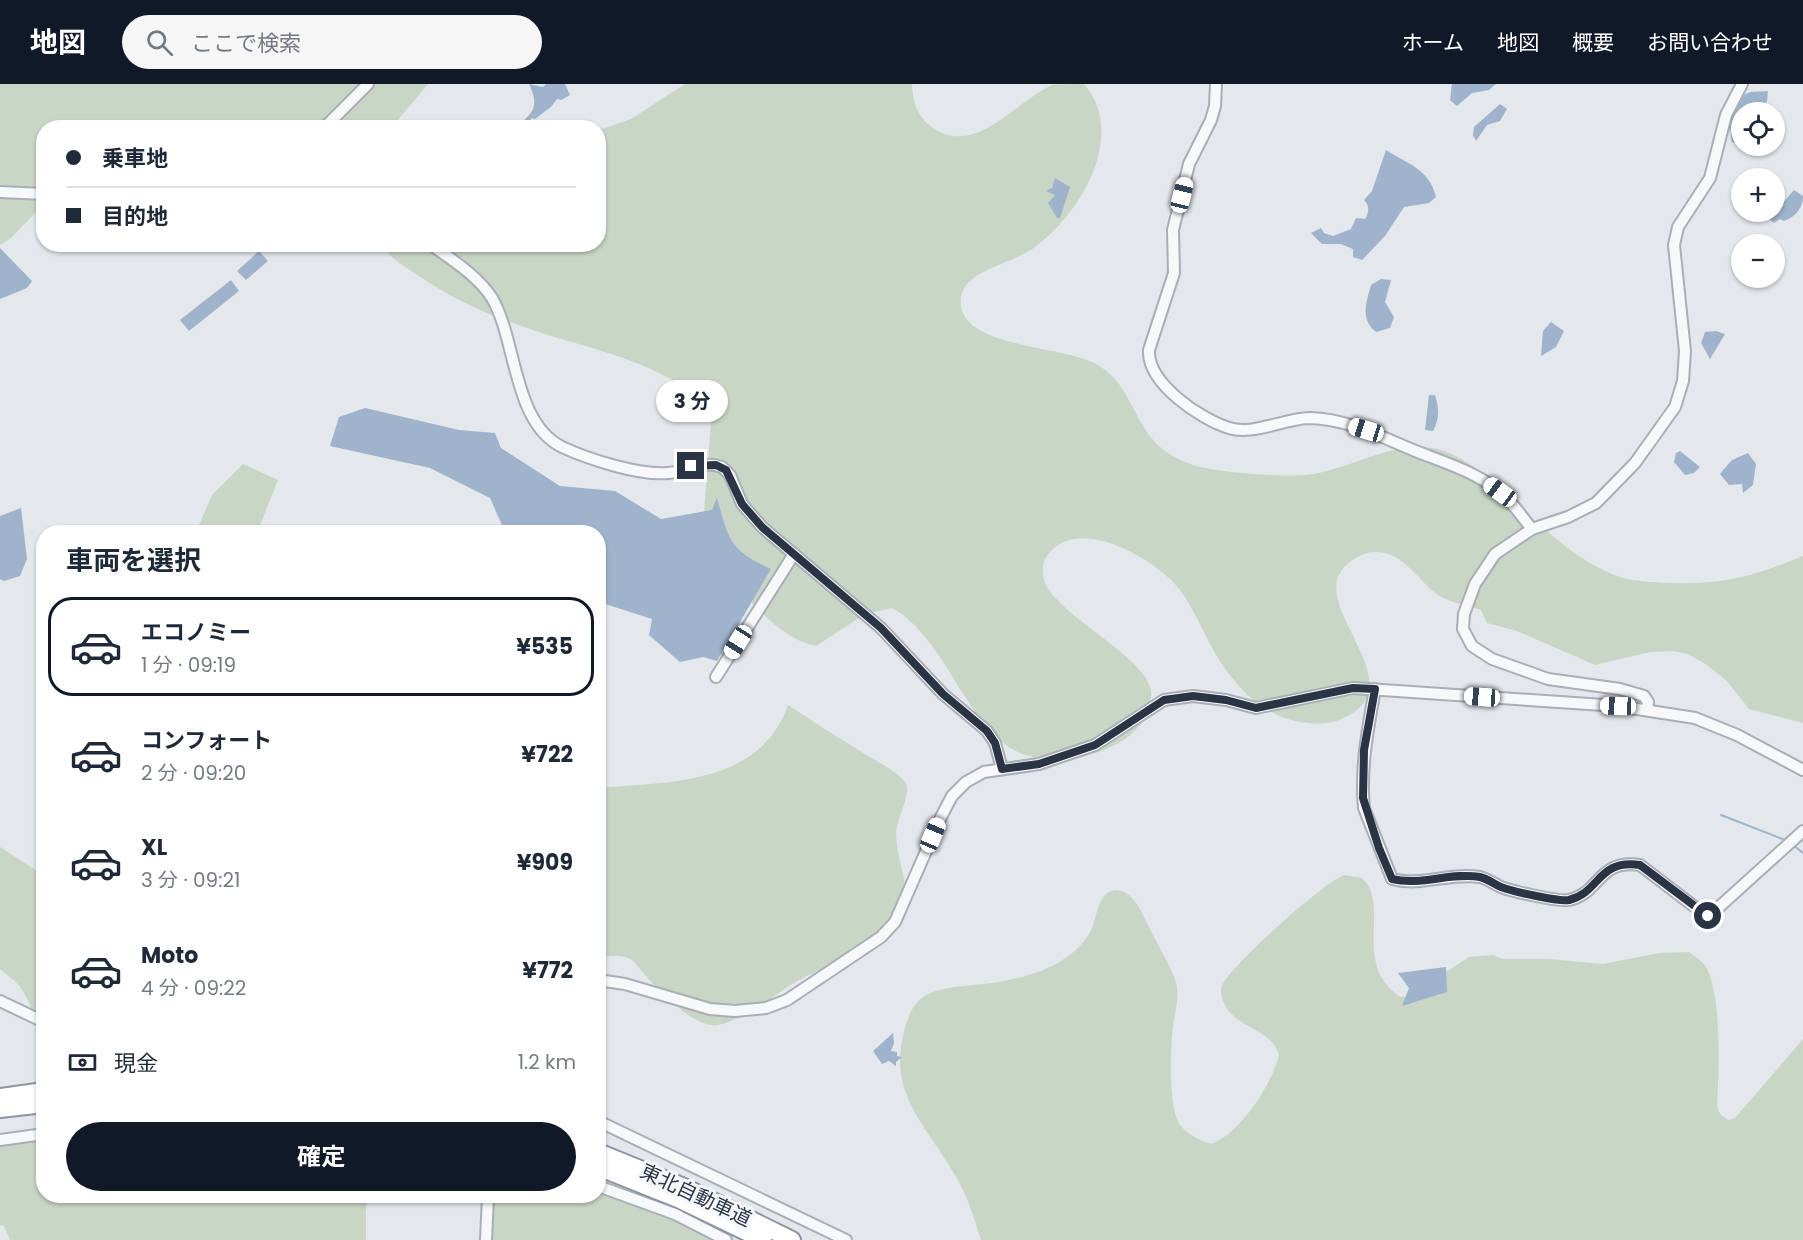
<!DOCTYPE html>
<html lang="ja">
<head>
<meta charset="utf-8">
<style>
	:root { --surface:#fff; --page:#f6f6f7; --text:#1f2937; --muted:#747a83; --line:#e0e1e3; --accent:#111827 }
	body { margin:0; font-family:Poppins,"Noto Sans JP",sans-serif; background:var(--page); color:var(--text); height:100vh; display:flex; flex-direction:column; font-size:22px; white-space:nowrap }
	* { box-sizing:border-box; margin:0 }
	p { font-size:20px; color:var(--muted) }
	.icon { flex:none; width:33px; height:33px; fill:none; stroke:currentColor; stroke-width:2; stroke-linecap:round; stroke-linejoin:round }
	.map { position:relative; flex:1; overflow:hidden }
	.sheet { position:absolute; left:36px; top:441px; width:570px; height:678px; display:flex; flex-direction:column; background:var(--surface); border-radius:24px; box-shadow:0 2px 4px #0004 }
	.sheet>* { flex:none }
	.top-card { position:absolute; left:36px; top:36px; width:570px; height:132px; border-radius:24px; box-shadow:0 2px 4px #0004; display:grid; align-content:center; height:132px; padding:0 30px; background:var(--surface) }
	.fabs { position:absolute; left:1731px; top:18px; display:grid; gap:12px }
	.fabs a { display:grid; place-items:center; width:54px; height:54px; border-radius:50%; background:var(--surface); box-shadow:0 2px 4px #0004; font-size:30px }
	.end { position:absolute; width:27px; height:27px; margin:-14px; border:8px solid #2b3445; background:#fff; box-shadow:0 0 0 3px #fff }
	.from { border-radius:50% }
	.bubble { position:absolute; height:42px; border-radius:21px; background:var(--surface); box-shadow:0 2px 4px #0004; font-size:20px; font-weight:700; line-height:42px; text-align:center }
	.car { position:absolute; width:18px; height:36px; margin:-18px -9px; border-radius:8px; box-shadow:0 0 4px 2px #0007; background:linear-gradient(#fff 24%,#345 0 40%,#fff 0 76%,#345 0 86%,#fff 0) }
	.top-card b { display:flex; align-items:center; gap:21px; height:57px; font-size:22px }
	.top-card b+b { border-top:2px solid var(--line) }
	.top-card i { width:15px; height:15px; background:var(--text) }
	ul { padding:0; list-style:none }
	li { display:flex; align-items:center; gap:18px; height:99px; margin:0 12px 9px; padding:0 18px; border:3px solid transparent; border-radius:24px }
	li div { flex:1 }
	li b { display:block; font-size:22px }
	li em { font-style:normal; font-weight:700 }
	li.active { border-color:var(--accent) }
	li>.icon { width:54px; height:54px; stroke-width:1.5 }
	h2 { padding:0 30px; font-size:27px; line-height:72px }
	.pay { display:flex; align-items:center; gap:15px; height:66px; padding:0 30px; font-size:22px }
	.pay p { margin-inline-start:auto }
	.cta { display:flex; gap:12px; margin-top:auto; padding:12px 30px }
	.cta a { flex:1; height:69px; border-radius:36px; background:var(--accent); color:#fff; font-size:24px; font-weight:700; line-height:69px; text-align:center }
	header { display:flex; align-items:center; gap:36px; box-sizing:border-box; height:84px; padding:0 30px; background:var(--accent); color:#fff }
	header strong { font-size:28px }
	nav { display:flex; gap:33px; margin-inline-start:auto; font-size:21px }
	.search { width:420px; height:54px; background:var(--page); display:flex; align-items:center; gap:15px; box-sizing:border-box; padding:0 21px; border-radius:33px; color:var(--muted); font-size:22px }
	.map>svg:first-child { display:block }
</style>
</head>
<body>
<header>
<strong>地図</strong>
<div class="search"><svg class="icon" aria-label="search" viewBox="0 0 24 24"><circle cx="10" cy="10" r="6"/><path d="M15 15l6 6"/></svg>ここで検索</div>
<nav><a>ホーム</a><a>地図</a><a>概要</a><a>お問い合わせ</a></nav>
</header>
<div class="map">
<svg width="1803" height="1156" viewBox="0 0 1803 1156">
	<rect width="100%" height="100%" fill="#e4e7ec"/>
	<g fill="#c9d6c5">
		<polygon points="0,0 428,0 392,43 44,44 43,121 11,154 0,161"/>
		<path d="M685,0h227c1,19 5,32 21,44 42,29 82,-26 119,-43 8,-1 23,-1 32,-1 44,51 -4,130 -49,163 -19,14 -51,20 -66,35 -11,11 -11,27 -1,39 22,25 93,27 124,41 52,24 34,87 109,105 24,6 89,11 112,7 44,-7 89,-39 134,-22 31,12 55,41 80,62 28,24 56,50 93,63 16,5 32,5 49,6 54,2 85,-7 134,-27v167l-54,-14 -22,-28 -20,-16 -19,-11 -15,-3 -23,1 -55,13 -78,-34 -30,-8 -6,-13c-13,-5 -36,-8 -47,-18 -16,-13 -31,-38 -55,-40 -11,-1 -21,4 -29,10 -54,39 75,124 -11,158 -14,5 -30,4 -44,1 -38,-8 -69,-45 -86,-79 -11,-21 -19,-41 -35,-59 -25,-26 -92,-65 -123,-32 -8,8 -10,18 -7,29 10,33 97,74 106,107 3,9 -1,16 -3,24 -9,24 -30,35 -52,42 -23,7 -46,10 -69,2 -57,-17 -78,-117 -134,-147l-27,6 -49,32c-45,-8 -88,-72 -114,-107l9,-118c-19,-54 -127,-73 -175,-90 -41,-13 -85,-32 -120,-57 -14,-9 -26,-16 -34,-29l216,-1 1,-114 32,-11z"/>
		<polygon points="243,380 278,396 259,444 261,448 196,448 212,411"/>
		<path d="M788,621c26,17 51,33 77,49 13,8 30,16 40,28 8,10 -9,37 -9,52 1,31 20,63 3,92 -18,31 -61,35 -90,49 -30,14 -58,43 -91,50 -23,4 -59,-34 -73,-50 -5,-5 -9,-13 -15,-16 -9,-5 -22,-3 -31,-1l-1,-170c72,-6 162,-3 190,-83z"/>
		<path d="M0,763l43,28v200h-6c3,-30 1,-61 -16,-87 -5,-7 -14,-13 -21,-19z"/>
		<path d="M1344,791l18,3c30,27 -12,86 39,119h7l61,-40 24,-2 10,4h46l54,5 56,-11 30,-1c5,4 14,9 17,15 16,27 13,107 11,139l3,8 8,6 7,-2 68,-79v201h-822c-7,-22 -13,-43 -25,-63 -23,-43 -63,-77 -55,-130 9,-52 22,-57 71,-62 42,-4 93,-13 117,-51 8,-12 7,-37 22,-43 15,-6 28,14 33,26 7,16 31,56 33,69 2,17 -4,33 -5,50 -1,21 -4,73 9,90 6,8 20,15 30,18 29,-10 61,-60 68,-89 -7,-26 -40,-26 -53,-48 -3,-5 -7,-15 -4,-21 8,-20 101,-103 122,-111z"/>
		<polygon points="43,1054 44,1112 366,1112 366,1156 10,1156 4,1142 0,1141 0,1061"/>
		<polygon points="599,1104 673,1131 721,1156 490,1156 494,1112 598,1112"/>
	</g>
	<g fill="#9fb4cc">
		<path d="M529,0l14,3 3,-3h19l5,11 -9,5 -4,-1 -6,8 -16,12 -3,-1 -9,9h-6c14,-14 24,-18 12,-43z"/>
		<polygon points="1452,0 1496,0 1489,6 1472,9 1457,22 1450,16"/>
		<polygon points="1768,7 1767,18 1757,23 1753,28 1742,28 1741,60 1732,58 1729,36 1739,13 1750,8"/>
		<polygon points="1500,20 1507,25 1500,37 1487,41 1476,57 1473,51 1474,43"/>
		<path d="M1386,66c21,14 43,18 50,47l-7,6 -25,4 -19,29 -23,24 -9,-3v-8l-12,-5h-19l-11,-11 10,-5 3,5 9,3 18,-7 5,-11 9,1c4,-6 5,-13 -1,-19l8,-9z"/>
		<polygon points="1055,94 1070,103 1060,134 1057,134 1048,119 1055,111 1046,107 1052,104"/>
		<path d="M1794,106l9,6c0,13 -8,21 -19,25l-4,-2 -6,4 -5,-4z"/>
		<polygon points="0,164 32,197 27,204 0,215"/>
		<polygon points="259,167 268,177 246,196 237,187"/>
		<path d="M1381,195l10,1 -6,22 9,15 -4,11 -14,4c-16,-13 -10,-29 -5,-47z"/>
		<polygon points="231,196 239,207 189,247 180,236"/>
		<polygon points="1551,238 1564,247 1556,263 1541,272 1543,247"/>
		<polygon points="1716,247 1725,250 1710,275 1701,259 1705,248"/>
		<path d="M1429,311h6c4,13 5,23 -2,36l-8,-1z"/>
		<path d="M365,324l94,22 36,3 6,15 59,38 55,5 46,28 51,-9 5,-12c12,42 12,52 54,71l-54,92 -14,-4 -23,5 -31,-27 3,-16 -53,-17 -1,-70h-93l-15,-34 -60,-30 -100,-22 9,-29z"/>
		<polygon points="1680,367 1700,383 1694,389 1685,391 1674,378 1676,369"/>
		<polygon points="1748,369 1756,380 1753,401 1743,409 1742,400 1729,401 1720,390 1732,376"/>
		<polygon points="21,424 27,475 20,492 4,497 0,495 0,432"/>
		<polygon points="1446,883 1447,908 1402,922 1409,904 1398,889"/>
		<polygon points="893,949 894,959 891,967 897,968 897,972 902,973 896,978 896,982 889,977 882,980 873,967"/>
	</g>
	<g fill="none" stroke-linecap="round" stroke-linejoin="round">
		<g stroke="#9fb4cc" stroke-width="2">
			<polyline points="1721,731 1785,756"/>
			<polyline points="1793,761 1803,769"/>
		</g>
		<defs>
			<g id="minor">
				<path d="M1216,0l-1,22 -4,14 -22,44 -16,66 1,43 -25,77c-2,33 51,69 80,78 24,8 56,-10 81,-10 39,1 73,20 108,34 28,11 57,20 81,39 13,10 22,25 33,38"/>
				<polyline points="324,44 368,0"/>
				<polyline points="0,108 44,110"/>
				<path d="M430,160c21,15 48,32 62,54 25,43 21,125 70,149 26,12 78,29 106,26 19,-1 34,-13 54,-6l8,8 12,29 20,23 119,101 62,66 44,37 8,12 7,26"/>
				<polyline points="716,593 794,470"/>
				<path d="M1375,605c-7,39 -15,79 -11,119l28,71c29,8 59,-7 88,-2 8,2 14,7 21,10 10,4 58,15 68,13 32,-7 28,-41 71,-35l68,52 95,-86"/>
				<polyline points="1647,626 1648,618 1644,612 1620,605 1548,595 1492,575 1472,562 1463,545 1464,530 1475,500 1495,470 1532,445 1568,433 1596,419 1635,379 1675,323 1683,297 1685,267 1674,161 1678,143 1710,94 1726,31 1742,0"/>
				<polyline points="598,896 625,900 710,925 735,927 766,924 787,916 881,853 895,838 941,733 952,712 966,698 984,688 1039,680 1095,661 1164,616 1193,612 1226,616 1256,624 1353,604 1618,622 1695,634 1737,651 1803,686"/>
				<polyline points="0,917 44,938"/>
				<polyline points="598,1037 846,1156"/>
				<polyline points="0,1056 44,1050"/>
				<polyline points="598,1102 675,1130 726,1156"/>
				<polyline points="486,1156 488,1112"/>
			</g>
			<g id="highway">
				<polyline points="0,1013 44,1007"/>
				<polyline points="0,1025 44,1020"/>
				<polyline points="598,1068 684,1103 792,1156"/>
				<polyline points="598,1083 678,1115 763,1156"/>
			</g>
		</defs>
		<use href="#minor" stroke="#a9aeb7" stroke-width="14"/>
		<use href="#highway" stroke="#8b94a3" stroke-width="20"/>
		<use href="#minor" stroke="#f7f8fa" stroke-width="10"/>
		<use href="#highway" stroke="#fff" stroke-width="16"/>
	</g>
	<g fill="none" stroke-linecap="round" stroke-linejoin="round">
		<path stroke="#2b3445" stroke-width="8" d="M691,382l25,-1 10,5 16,34 20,23 119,101 62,66 44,37 8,12 7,26 37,-5 56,-19 69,-45 29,-4 33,4 30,8 97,-20 22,1 -11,61 -1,48 16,50 13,31c29,7 59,-7 88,-2 8,2 14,7 21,10 10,4 58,15 68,13 32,-8 28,-41 71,-35l68,51"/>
	</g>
	<g text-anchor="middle" stroke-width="6" stroke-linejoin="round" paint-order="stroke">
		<g font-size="20" fill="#2b3445" stroke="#f4f6f9">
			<text transform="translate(696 1111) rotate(25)" y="7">東北自動車道</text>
		</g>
	</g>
</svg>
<div class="fabs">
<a><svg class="icon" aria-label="locate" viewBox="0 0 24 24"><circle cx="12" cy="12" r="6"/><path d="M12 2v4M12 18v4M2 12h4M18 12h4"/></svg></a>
<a>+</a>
<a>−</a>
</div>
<i class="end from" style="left:1708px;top:832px"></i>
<i class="end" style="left:691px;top:382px"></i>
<div class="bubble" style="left:656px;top:296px;width:72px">3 分</div>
<i class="car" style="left:1182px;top:111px;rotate:14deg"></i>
<i class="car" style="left:1366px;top:346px;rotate:287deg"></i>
<i class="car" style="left:1500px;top:408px;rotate:306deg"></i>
<i class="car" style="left:738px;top:558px;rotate:212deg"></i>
<i class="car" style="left:1482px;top:613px;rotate:274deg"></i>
<i class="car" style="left:1618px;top:622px;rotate:272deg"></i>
<i class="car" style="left:933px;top:751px;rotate:23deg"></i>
<div class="top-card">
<b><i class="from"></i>乗車地</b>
<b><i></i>目的地</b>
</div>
<section class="sheet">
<h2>車両を選択</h2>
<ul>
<li class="active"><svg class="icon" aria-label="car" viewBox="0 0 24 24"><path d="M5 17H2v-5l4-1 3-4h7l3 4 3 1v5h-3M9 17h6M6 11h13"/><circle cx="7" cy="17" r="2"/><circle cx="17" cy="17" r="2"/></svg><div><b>エコノミー</b><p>1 分 · 09:19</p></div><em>¥535</em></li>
<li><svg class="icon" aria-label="car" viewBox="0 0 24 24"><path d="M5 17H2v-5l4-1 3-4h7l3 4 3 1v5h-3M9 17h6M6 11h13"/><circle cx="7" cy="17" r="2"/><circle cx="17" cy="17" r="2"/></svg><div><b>コンフォート</b><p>2 分 · 09:20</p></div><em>¥722</em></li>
<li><svg class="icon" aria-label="car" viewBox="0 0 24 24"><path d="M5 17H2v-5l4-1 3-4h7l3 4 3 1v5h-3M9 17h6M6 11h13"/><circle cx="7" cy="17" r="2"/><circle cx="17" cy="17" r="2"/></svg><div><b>XL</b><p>3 分 · 09:21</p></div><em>¥909</em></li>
<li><svg class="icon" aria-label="car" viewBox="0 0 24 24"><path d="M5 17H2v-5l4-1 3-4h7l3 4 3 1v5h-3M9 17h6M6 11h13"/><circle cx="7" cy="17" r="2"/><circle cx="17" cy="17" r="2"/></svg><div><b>Moto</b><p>4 分 · 09:22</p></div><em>¥772</em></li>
</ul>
<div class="pay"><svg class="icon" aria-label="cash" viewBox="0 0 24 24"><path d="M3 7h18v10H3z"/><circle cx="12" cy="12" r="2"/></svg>現金<p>1.2 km</p></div>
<div class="cta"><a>確定</a></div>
</section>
</div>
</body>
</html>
